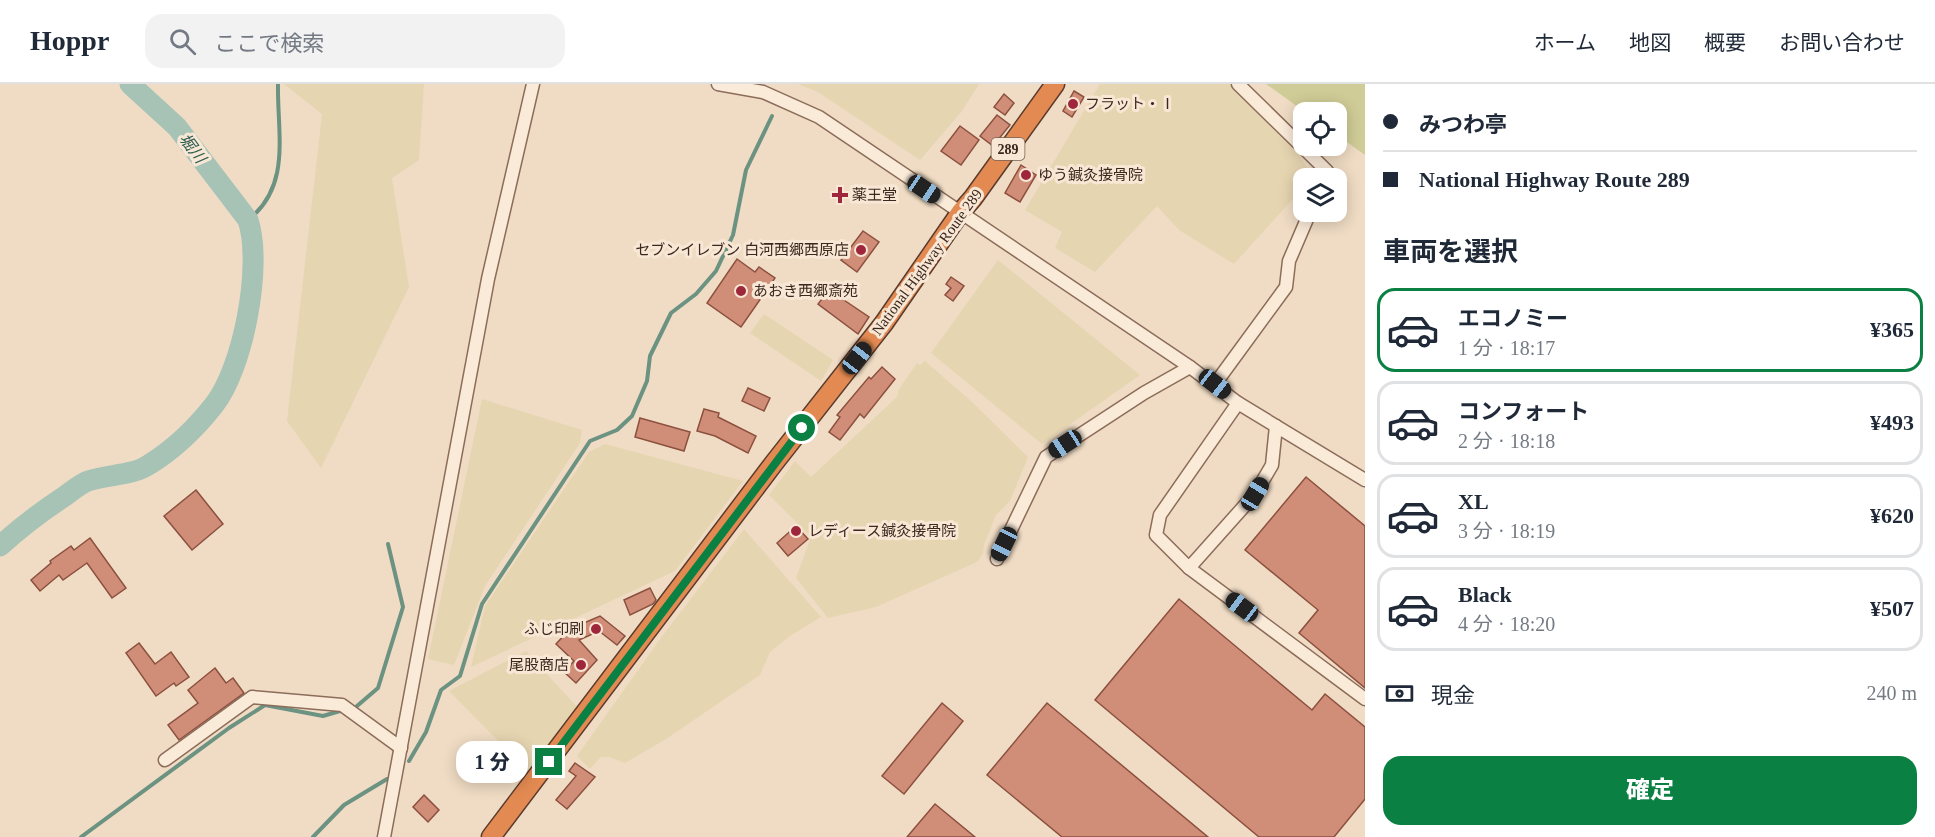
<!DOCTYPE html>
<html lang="ja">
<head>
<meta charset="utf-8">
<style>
	:root { --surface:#fff; --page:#f2f2f3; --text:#1f2937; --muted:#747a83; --line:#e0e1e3; --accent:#0b8043 }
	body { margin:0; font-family:"Times New Roman","Noto Sans JP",serif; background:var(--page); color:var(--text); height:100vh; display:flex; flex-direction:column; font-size:22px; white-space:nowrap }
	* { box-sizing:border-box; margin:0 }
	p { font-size:20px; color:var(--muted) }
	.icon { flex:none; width:33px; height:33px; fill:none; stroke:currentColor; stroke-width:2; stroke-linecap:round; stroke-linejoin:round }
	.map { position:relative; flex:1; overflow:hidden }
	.drawer { display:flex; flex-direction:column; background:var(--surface); width:570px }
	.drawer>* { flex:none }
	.hud { display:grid; align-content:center; height:132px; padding:0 18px; background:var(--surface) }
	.fabs { position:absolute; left:1293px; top:18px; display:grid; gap:12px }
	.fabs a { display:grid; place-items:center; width:54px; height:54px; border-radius:12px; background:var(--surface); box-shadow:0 3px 15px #0003; font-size:30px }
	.end { position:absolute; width:27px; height:27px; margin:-14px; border:8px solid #0b8043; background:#fff; box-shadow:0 0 0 3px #fff }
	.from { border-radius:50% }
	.bubble { position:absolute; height:42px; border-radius:18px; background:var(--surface); box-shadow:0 3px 15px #0003; font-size:20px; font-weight:800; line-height:42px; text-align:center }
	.car { position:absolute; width:18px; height:36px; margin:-18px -9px; border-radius:8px; box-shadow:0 0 4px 2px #0007; background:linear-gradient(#222 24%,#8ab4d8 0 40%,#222 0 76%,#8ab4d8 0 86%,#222 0) }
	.hud b { display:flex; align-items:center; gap:21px; height:57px; font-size:22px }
	.hud b+b { border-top:2px solid var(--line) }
	.hud i { width:15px; height:15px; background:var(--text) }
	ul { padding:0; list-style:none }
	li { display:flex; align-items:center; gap:18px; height:84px; margin:0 12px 9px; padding:0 6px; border:3px solid var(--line); border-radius:18px }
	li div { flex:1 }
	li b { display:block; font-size:22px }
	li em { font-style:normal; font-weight:800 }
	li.active { border-color:var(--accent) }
	li>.icon { width:54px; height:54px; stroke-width:1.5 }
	h2 { padding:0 18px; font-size:27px; line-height:72px }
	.pay { display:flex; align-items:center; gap:15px; height:66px; padding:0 18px; font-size:22px }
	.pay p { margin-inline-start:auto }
	.primary-button { display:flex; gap:12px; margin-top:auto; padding:12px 18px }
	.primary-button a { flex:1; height:69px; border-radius:18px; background:var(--accent); color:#fff; font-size:24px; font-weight:800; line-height:69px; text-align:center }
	header { display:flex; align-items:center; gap:36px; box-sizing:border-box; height:84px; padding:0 30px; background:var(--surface); border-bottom:2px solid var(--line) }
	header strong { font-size:28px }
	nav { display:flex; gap:33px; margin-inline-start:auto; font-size:21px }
	.search { width:420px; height:54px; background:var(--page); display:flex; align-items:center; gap:15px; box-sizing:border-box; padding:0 21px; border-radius:18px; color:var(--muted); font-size:22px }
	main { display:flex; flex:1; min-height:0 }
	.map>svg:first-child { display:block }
</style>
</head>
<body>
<header>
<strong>Hoppr</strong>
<div class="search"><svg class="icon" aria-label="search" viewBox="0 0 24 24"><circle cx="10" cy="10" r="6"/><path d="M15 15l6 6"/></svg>ここで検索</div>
<nav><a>ホーム</a><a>地図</a><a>概要</a><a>お問い合わせ</a></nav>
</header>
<main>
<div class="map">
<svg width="1365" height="753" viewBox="0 0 1365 753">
	<rect width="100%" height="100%" fill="#f0dcc4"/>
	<g fill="#e6d5b1">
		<polygon points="284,0 424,0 419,76 392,94 409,203 321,384 287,337 322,30"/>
		<polygon points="798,0 979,0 962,27 920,76 818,8"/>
		<polygon points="1100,0 1230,0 1299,70 1309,87 1306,94 1304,94 1301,106 1234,180 1179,146 1157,122 1095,188 1055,164 1062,148 1025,126"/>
		<polygon points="998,176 1140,291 1042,360 931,269"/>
		<polygon points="764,230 833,276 821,297 750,249"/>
		<polygon points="925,277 971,317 1028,373 1010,417 996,431 984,461 983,470 977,478 876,523 828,534 796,494 811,453 769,411 795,377 811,393 897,313 899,305 917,279 920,281"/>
		<polygon points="482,315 582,346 580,359 485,502 454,581 428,575"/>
		<polygon points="605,360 743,397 675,487 471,583 485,522 589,368"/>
		<polygon points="744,445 821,533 790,552 770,568 760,591 666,655 625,679 609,673 601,673 590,685 577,672 663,551"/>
		<polygon points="526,567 578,624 528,687 449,607"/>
	</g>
	<polygon fill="#cfcc97" points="1266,0 1365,0 1365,71 1337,51 1336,28 1305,28"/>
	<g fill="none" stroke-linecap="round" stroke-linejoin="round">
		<g stroke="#6c9282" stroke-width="4">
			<path d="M248,136c44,-34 29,-87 30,-136"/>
			<polyline points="357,622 378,604 403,523 388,460"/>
			<polyline points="409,677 426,648 441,606 460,592 482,520 590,357 617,346 632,332 647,297 650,272 671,229 696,210 716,187 733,151 746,86 772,32"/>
			<polyline points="81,753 229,644 265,621 323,632 340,627"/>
			<polyline points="313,753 344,721 387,695"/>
		</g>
		<path stroke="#a6c3b6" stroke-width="21" d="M0,462c21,-19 42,-35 65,-50 7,-5 15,-12 23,-15 20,-7 45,-5 62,-17 24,-15 46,-36 64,-59 29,-36 49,-140 34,-185l-71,-93 -47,-43"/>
	</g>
	<g fill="#d08e79" stroke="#8c503e" stroke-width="1.5">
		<polygon points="1074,7 1084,13 1072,33 1063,27"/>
		<polygon points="1004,10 1014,19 1005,31 994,23"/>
		<polygon points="997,31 1010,41 993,62 980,52"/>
		<polygon points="960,42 979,56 961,81 941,67"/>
		<polygon points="1021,81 1036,91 1020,118 1005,109"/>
		<polygon points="863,147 879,158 857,188 841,176"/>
		<polygon points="737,175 755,188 759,183 775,194 741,243 707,219"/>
		<polygon points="951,193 964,202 953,217 945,211 951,204 946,200"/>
		<polygon points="829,206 869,233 858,250 818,220"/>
		<polygon points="882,283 895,295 864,334 860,330 840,356 829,348 840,333 837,331 869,293 871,295"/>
		<polygon points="748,304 770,314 764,327 742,317"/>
		<polygon points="704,325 719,329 718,333 756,352 748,369 715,352 697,347"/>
		<polygon points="640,334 690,348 684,367 635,353"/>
		<polygon points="1306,393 1365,442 1365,604 1299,549 1318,526 1245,466"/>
		<polygon points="196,406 223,440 192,466 164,432"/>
		<polygon points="796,442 808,455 788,472 777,459"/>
		<polygon points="90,454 126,504 112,514 87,479 63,496 59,491 40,507 31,496 51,479 50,477 71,462 74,466"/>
		<polygon points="650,504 656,516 653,520 630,531 624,516"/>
		<polygon points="1179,515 1312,626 1325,610 1365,643 1365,715 1334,753 1259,753 1095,616"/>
		<polygon points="600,532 625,552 617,561 599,547 579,556 597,576 576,599 564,588 574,577 556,560 570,545"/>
		<polygon points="139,559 155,580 171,568 189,593 176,602 174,599 156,612 126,569"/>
		<polygon points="215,584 226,599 233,594 244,609 179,656 168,641 198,619 188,606"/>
		<polygon points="942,619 963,637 904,710 882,692"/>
		<polygon points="1047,619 1208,753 1062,753 987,691"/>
		<polygon points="483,658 498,670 480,693 465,682"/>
		<polygon points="575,679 595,693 567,725 556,716 576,692 569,687"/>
		<polygon points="424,711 439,726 428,738 413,723"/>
		<polygon points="935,720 975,753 907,753"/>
	</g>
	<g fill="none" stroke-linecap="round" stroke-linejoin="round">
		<defs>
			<g id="minor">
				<polyline points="718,0 763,8 819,33 1190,283 1238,319 1365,396"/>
				<polyline points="1238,0 1327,87 1324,94"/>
				<polyline points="1215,300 1286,203 1289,177 1310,128"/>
				<polyline points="1238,319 1160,431 1156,451 1189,484 1365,615"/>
				<polyline points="997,475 1046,373 1144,309 1190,283"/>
				<polyline points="1189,484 1255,410 1272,381 1276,342"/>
				<polyline points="165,676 252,613 342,621 401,664"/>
				<polyline points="384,753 488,195 533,0"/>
			</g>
			<polyline id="highway" points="491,753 774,379 884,239 960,129 973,114 1055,0"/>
		</defs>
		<use href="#minor" stroke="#8c6c5a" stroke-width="15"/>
		<use href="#highway" stroke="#5a3b2e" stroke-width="21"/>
		<use href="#minor" stroke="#faead8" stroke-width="12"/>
		<use href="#highway" stroke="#e38a52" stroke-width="18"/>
	</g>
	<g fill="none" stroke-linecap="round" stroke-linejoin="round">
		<polyline stroke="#0b8043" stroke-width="8" points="549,678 802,344"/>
	</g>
	<g fill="#9e273c" stroke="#f7e7d4" stroke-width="2">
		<circle cx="1073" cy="20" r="6"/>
		<circle cx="1026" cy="91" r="6"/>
		<path d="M837 102h6v6h6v6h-6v6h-6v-6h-6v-6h6z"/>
		<circle cx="861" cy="166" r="6"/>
		<circle cx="741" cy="207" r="6"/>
		<circle cx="796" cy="447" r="6"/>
		<circle cx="596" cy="545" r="6"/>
		<circle cx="581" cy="581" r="6"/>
	</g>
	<g text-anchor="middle" stroke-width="6" stroke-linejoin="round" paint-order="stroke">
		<rect fill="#f7e7d4" stroke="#736155" stroke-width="1.5" x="991.5" y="54" width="33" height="22" rx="4.5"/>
		<g font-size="14" font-weight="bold" fill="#3b271e">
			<text x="1008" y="70">289</text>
		</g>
		<g font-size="15" fill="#3b271e" stroke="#f7e7d4" text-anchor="start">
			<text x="1085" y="25">フラット・Ⅰ</text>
			<text x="1038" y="96">ゆう鍼灸接骨院</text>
			<text x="852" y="116">薬王堂</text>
			<text x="849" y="171" text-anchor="end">セブンイレブン 白河西郷西原店</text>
			<text x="753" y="212">あおき西郷斎苑</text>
			<text x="808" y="452">レディース鍼灸接骨院</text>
			<text x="584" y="550" text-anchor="end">ふじ印刷</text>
			<text x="569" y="586" text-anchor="end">尾股商店</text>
		</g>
		<g font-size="15" fill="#3b271e" stroke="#f7e7d4">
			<text transform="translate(927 178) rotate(-54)" y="5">National Highway Route 289</text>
		</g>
		<g font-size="16" font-style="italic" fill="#2d5c51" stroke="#f7e7d4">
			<text transform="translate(193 64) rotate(53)" y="6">堀川</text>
		</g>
	</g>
</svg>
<div class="fabs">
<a><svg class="icon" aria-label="locate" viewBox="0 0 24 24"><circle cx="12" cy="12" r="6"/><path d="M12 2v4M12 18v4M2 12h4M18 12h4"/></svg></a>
<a><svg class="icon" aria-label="layers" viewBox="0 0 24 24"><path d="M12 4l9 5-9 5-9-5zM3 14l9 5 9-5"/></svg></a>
</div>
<i class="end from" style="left:802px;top:344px"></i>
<i class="end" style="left:549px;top:678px"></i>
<div class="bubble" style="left:456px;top:657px;width:72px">1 分</div>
<i class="car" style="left:924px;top:105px;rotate:124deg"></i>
<i class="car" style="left:857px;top:274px;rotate:38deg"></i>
<i class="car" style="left:1215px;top:300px;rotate:128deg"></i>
<i class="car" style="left:1065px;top:360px;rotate:237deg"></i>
<i class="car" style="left:1255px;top:410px;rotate:31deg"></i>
<i class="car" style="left:1004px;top:460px;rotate:206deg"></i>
<i class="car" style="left:1242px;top:523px;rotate:307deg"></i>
</div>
<section class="drawer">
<div class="hud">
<b><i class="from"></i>みつわ亭</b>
<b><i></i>National Highway Route 289</b>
</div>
<h2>車両を選択</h2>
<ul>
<li class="active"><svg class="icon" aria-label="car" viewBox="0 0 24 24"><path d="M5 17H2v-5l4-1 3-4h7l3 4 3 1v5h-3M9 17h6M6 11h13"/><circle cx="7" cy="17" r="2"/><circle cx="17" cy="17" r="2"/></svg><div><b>エコノミー</b><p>1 分 · 18:17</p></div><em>¥365</em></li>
<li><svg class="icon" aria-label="car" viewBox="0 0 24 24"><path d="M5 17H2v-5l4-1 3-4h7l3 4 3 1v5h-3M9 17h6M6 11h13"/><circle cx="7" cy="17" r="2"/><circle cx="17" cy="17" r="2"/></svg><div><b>コンフォート</b><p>2 分 · 18:18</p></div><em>¥493</em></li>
<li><svg class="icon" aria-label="car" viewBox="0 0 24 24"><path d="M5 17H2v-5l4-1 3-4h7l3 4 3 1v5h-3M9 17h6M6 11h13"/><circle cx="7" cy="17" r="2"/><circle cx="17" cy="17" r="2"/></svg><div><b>XL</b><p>3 分 · 18:19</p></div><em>¥620</em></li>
<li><svg class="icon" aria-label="car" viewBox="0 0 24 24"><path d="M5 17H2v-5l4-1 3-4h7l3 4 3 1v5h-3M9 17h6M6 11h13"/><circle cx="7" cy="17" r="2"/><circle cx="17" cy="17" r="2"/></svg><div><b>Black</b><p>4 分 · 18:20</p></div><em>¥507</em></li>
</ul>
<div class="pay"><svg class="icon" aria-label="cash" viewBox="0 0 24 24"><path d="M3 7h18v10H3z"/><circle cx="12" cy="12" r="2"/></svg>現金<p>240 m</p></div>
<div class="primary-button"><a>確定</a></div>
</section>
</main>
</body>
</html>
